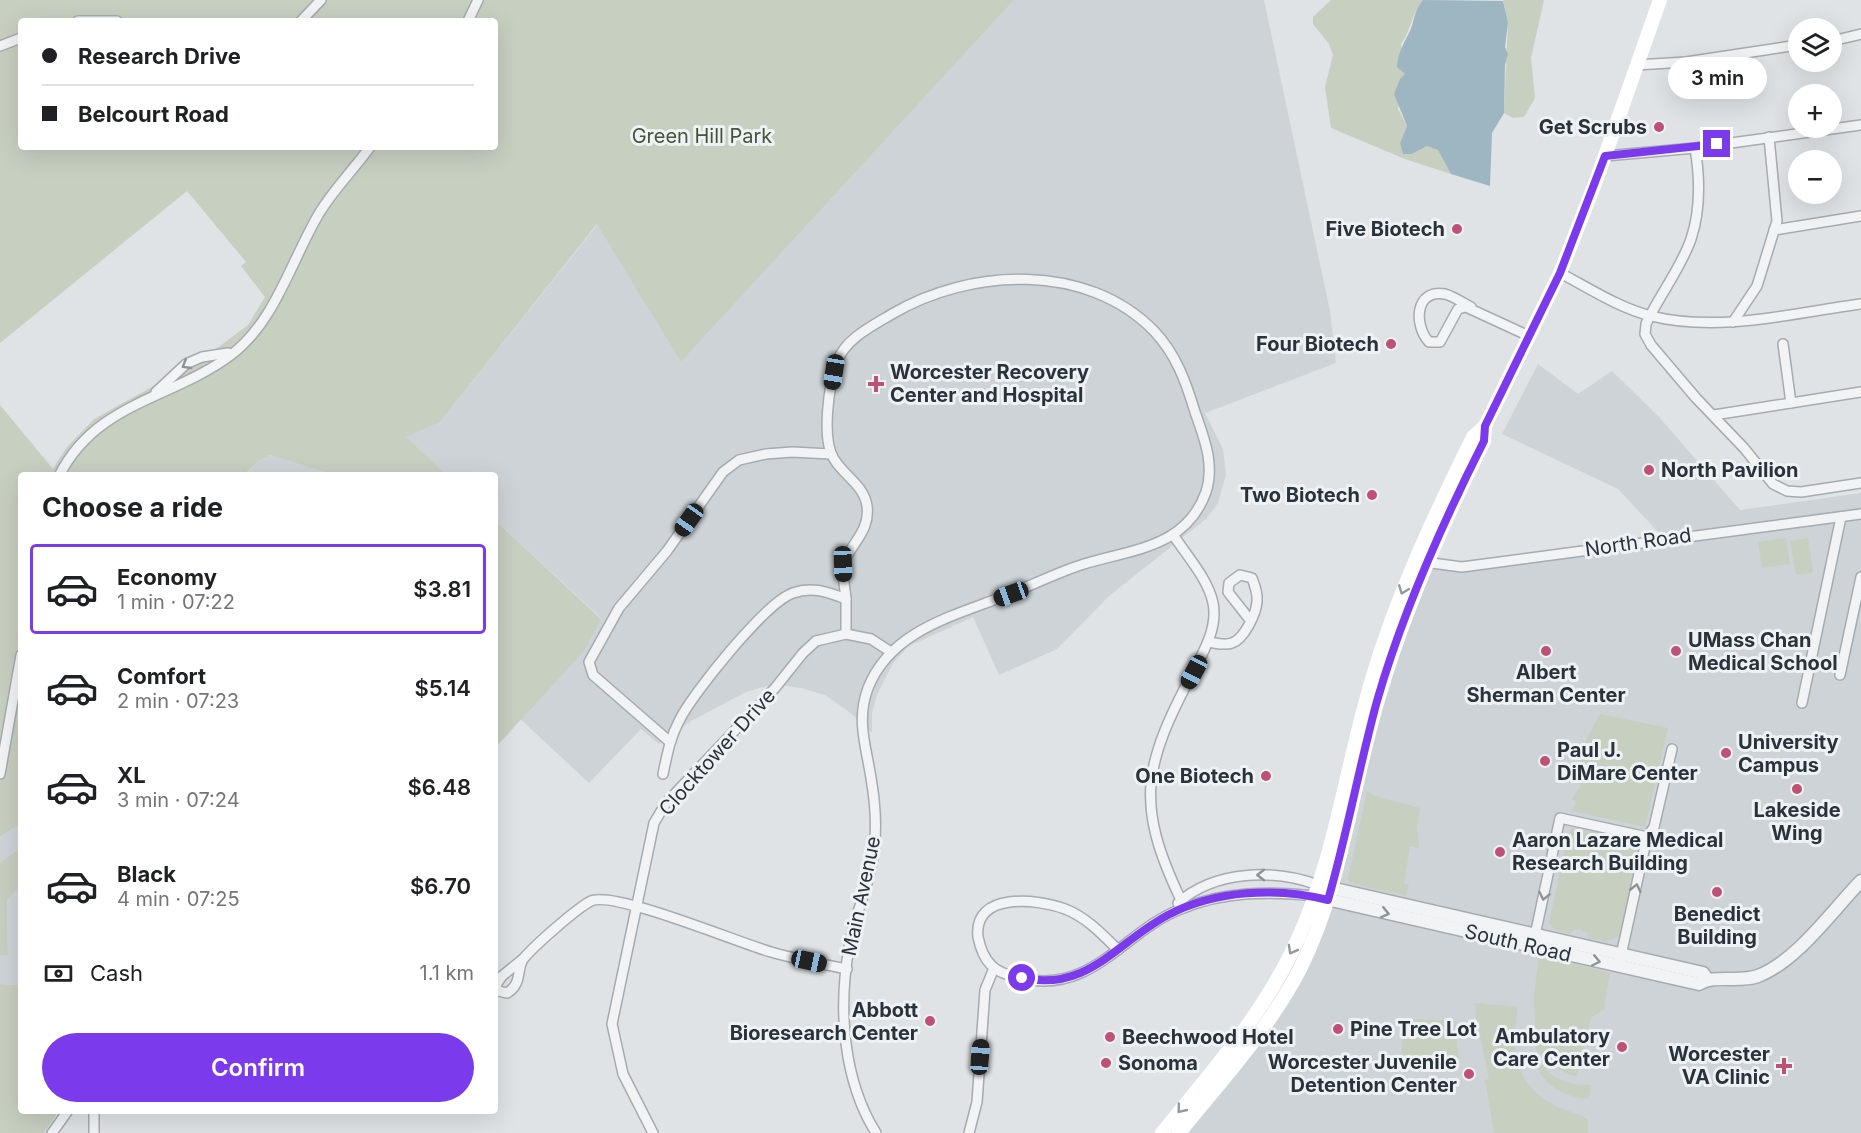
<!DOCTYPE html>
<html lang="en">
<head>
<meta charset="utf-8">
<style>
	:root { --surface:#fff; --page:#f2f2f2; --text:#202124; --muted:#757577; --line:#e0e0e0; --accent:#7c3aed }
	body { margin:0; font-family:Inter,sans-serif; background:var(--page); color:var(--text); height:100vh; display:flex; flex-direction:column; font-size:22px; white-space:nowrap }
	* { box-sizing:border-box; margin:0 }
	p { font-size:20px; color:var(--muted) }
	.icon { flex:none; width:33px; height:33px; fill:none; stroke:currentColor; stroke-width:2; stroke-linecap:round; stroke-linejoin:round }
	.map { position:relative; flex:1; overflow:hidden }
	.drawer { position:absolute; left:18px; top:472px; width:480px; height:642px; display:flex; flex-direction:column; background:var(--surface); border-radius:6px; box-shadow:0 6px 24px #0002 }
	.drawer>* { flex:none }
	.guide { position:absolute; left:18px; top:18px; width:480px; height:132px; border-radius:6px; box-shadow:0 6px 24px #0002; display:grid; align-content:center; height:132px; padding:0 24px; background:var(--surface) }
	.controls { position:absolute; left:1788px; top:18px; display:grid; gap:12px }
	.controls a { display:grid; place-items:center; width:54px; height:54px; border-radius:50%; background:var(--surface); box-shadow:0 6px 24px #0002; font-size:30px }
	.end { position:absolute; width:27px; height:27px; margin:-14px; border:8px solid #7c3aed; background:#fff; box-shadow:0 0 0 3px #fff }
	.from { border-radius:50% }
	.bubble { position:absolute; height:42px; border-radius:21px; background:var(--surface); box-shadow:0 6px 24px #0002; font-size:20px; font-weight:600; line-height:42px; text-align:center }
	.car { position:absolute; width:18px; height:36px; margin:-18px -9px; border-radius:8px; box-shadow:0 0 4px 2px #0007; background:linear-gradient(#222 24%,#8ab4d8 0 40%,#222 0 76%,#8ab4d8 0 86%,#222 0) }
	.guide b { display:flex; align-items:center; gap:21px; height:57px; font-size:22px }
	.guide b+b { border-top:2px solid var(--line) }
	.guide i { width:15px; height:15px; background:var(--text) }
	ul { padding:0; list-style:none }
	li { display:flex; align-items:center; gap:18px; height:90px; margin:0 12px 9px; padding:0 12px; border:3px solid transparent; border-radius:6px }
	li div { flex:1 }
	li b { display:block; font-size:22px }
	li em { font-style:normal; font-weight:600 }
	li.on { border-color:var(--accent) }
	li>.icon { width:54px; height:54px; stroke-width:1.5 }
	h2 { padding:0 24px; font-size:27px; line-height:72px }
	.pay { display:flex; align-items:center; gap:15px; height:66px; padding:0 24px; font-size:22px }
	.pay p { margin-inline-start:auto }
	.button { display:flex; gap:12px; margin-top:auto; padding:12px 24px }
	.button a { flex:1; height:69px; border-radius:36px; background:var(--accent); color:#fff; font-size:24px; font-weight:600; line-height:69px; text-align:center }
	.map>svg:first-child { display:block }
</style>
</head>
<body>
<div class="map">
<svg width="1861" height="1133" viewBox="0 0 1861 1133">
	<rect width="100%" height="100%" fill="#dfe3e6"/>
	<g fill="#cdd3d7">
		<polygon points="1014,0 1264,0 1330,311 1336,363 1205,413 1223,449 1226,475 1218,503 1206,519 1109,596 1057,649 999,675 973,617 909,646 893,663 877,695 872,713 872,733 848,711 825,695 801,688 774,684 746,692 691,721 659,744 641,729 589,783 518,717 601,618 495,520 495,476 447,475 405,437 440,422 598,224 681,362"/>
		<polygon points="1538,364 1578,394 1612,371 1659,417 1740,510 1861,493 1861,1133 1188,1133 1299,983 1393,663 1435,556 1455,563 1660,534 1618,489 1502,434"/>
		<polygon points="270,455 334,474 335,475 244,476 259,460"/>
		<polygon points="21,823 21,848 0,862 0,837"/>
		<polygon points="21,885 21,985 0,984 0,955 8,955 7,900"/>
	</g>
	<g fill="#c7cfc1" fill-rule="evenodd">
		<path d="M0,0h1014l-333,362 -84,-138 -157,198 -34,15 41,38h-112l-65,-20 -11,5 -15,15 -223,1v347l-21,14v-432l53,64 13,-21 28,-29 65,-36 12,-13 31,-18 14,-3 32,-24 17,-28 -24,-31 5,-4 -59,-71 -187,152zM21,21h474v126h-474z"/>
		<path d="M1331,0h92c-11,12 -12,30 -22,44l4,30 -7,35 9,17 -7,17 12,11 15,-8 12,4 12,24 -46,-15 -74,-31 -6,-41 8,-32 -4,-11 -16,-20v-7z"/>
		<polygon points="1503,0 1544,0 1531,58 1535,98 1524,117 1513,118 1504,113 1508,22"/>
		<polygon points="495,520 601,619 584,651 495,748"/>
		<polygon points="1786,538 1790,564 1762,568 1758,542"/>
		<polygon points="1808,538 1813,572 1796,575 1790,541"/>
		<polygon points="1600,714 1668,728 1645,827 1572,811 1576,802 1572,799 1581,786 1577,781 1585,768 1579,763 1588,748 1584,744"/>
		<polygon points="1367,791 1375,796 1420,808 1417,829 1419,848 1410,846 1404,884 1409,885 1406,896 1350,883 1348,879"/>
		<polygon points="1576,828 1635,840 1641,845 1621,935 1606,942 1589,938 1587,933 1580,929 1574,930 1571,934 1555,930 1549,923 1568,835 1571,829"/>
		<polygon points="21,848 21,885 7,900 8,955 0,955 0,862"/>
		<path d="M1539,954l71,19 -6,34 2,1 -15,10 -14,58c-20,-2 -26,-18 -41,-26l-2,-54z"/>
		<polygon points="0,984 21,985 21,1112 58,1112 44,1133 0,1133"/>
		<path d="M1475,1003l43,4c-7,42 -4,80 40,100 10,5 21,6 30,13v13h-94l-9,-53 4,-1 -13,-62z"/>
		<polygon points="1403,1019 1455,1021 1459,1063 1425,1062 1424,1067 1401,1067"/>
		<path d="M1536,1059l18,18 19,7 18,1 -2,13c-21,2 -52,-16 -53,-39z"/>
	</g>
	<path fill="#9eb6c2" d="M1423,0l80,1 5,21 -3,25 3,7 -3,11 -1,48 -12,20 -2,53 -39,-12 -13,-24 -11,-4 -15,8h-9l-3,-11 7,-17 -13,-32 6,-15 5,-5 -8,-7c1,-16 7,-23 13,-36 5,-12 4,-21 13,-31z"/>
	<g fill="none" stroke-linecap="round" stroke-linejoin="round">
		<defs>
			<g id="minor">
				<polyline points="78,21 117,21"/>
				<polyline points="301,21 321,0"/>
				<polyline points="468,21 478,0"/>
				<polyline points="1832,41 1861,34"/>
				<polyline points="0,46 21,38"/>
				<polyline points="1636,65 1686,62 1798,45"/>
				<path d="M1695,148c5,30 6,61 -4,91 -10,29 -32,57 -45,85l-1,10 6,11 45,53 48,50 29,36 14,7 14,1 60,-9"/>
				<polyline points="1605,156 1695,148 1861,125"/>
				<polyline points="1774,230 1861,216"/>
				<path d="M1560,273c29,15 59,35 91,43 69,17 141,-3 210,-12"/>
				<path d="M1471,307c-8,-4 -18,-11 -26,-13 -31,-5 -31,32 -16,48h11l18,-33 8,-2 63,29"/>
				<polyline points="1733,322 1757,286 1777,221 1769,137"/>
				<polyline points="1783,344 1791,403"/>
				<polyline points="156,392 186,364 202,357 228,353"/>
				<polyline points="1714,415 1861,392"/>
				<path d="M59,476c37,-74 113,-77 172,-121 45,-34 61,-97 89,-143 14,-23 34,-43 50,-65"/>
				<path d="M1174,536c13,20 34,43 39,67 5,24 -9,48 -20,69 -49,93 -59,130 -12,228"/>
				<polyline points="1424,562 1462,567 1861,514"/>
				<path d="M846,599c-1,-13 -6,-30 0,-41 9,-18 24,-29 21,-52 -3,-21 -23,-30 -33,-47 -13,-20 -5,-75 3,-97 8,-23 35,-36 55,-48 78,-46 195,-52 262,17 22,23 32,51 41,81 9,26 20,52 11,80 -20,56 -74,57 -122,72 -26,8 -51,21 -77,31 -53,21 -116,35 -139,93 -12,32 -2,58 3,90 5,29 7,60 0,90 -6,27 -18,53 -22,80 -11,61 -6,132 27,185"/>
				<path d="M1208,642c8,1 17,4 24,1 12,-4 24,-29 25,-41 1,-8 -2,-16 -5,-24l-12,-3 -11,8 -1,9 22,28"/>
				<polyline points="1840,675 1861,577"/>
				<polyline points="1802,703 1841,517"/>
				<polyline points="670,742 593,675 589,662 619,608 667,551 723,472 739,460 766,454 792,452 831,454"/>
				<polyline points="0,774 21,655"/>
				<path d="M663,774c4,-19 7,-36 16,-53 13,-27 87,-119 114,-128 19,-7 35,-1 53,6v35l25,5 20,13"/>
				<path d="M1178,903c37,-33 96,-34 140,-18"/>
				<polyline points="1534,940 1560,818 1647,837"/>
				<path d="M1118,950c-16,-16 -32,-33 -53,-41 -27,-10 -92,-18 -87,28 2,10 6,21 13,28 7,8 23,12 33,14 70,14 100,-48 157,-70 43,-18 89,-18 134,-13"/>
				<path d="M523,959l-21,17 -6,9 2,6 9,2c16,-9 9,-26 17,-35 11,-13 53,-50 67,-57 22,-11 148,42 180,51 25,7 50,12 76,17"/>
				<polyline points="1620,960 1647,837 1654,827 1672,749"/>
				<polyline points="94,1112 94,1133"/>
				<polyline points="52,1133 67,1112"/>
				<polyline points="653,1133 623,1074 612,1024 654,823 666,803 775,688 803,653 816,641 846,634"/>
				<polyline points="969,1133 977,1102 985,990 994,968"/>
			</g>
			<g id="tertiary">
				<polyline points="1322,886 1703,973 1707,979"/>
				<path d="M1318,897l381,87c16,-10 40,-1 59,-8 39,-15 74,-65 103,-95"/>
			</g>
		</defs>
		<use href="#minor" stroke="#a5abaf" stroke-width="12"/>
		<use href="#tertiary" stroke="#a5abaf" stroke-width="15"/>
		<use href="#minor" stroke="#f1f3f5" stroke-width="9"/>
		<use href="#tertiary" stroke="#f1f3f5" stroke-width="12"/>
		<g stroke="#fff" stroke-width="14">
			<path d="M1162,1133c50,-62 102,-119 135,-192 38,-83 49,-175 75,-262 25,-84 62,-163 101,-242l12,-11 75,-153 36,-92 64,-181"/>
			<path d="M1179,1133c42,-52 90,-104 121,-164 42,-84 51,-179 78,-269 26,-89 64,-176 106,-259l1,-15"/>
		</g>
	</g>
	<defs><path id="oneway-chevron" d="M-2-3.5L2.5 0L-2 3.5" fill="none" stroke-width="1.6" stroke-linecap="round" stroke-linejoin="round" transform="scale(1.5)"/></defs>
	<g stroke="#8e9398">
		<use href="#oneway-chevron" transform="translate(186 365) rotate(149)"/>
		<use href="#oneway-chevron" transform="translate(1261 875) rotate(-180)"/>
		<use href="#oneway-chevron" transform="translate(1636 888) rotate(-77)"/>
		<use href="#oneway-chevron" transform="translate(1544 896) rotate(102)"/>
		<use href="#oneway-chevron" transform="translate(1385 913) rotate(13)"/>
		<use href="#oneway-chevron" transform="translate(1596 961) rotate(12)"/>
	</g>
	<g stroke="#94999d">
		<use href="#oneway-chevron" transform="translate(1403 590) rotate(111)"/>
		<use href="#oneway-chevron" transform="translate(1292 950) rotate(119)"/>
		<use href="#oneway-chevron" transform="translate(1181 1109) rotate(129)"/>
	</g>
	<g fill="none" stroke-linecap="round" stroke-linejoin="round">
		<path stroke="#7c3aed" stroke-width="8" d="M1022,978c66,14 95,-36 146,-63 47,-25 109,-28 160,-15 19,-66 31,-133 49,-199 25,-87 66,-179 107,-260l1,-15 75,-153 45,-117 112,-12"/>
	</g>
	<g fill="#bd5274" stroke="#eef2f4" stroke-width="2">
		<circle cx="1659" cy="127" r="6"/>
		<circle cx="1457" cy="229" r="6"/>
		<circle cx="1391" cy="344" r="6"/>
		<path d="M873 375h6v6h6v6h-6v6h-6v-6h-6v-6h6z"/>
		<circle cx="1649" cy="470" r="6"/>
		<circle cx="1372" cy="495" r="6"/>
		<circle cx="1546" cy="651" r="6"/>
		<circle cx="1676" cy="651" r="6"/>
		<circle cx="1726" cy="753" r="6"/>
		<circle cx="1545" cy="761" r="6"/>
		<circle cx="1266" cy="776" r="6"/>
		<circle cx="1797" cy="789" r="6"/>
		<circle cx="1500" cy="852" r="6"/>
		<circle cx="1717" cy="892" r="6"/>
		<circle cx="930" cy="1021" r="6"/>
		<circle cx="1338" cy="1029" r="6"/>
		<circle cx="1110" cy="1037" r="6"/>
		<circle cx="1622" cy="1047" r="6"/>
		<circle cx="1106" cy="1063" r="6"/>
		<path d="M1781 1057h6v6h6v6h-6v6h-6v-6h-6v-6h6z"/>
		<circle cx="1469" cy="1074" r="6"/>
	</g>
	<g text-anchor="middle" stroke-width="6" stroke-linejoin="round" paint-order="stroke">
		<g font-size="20" font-weight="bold" fill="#2a333b" stroke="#eef2f4" text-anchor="end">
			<text x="1647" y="134">Get Scrubs</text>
			<text x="1445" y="236">Five Biotech</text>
			<text x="1379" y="351">Four Biotech</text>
			<text x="890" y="379" text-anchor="start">Worcester Recovery<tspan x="890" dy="23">Center and Hospital</tspan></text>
			<text x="1661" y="477" text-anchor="start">North Pavilion</text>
			<text x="1360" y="502">Two Biotech</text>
			<text x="1688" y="647" text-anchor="start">UMass Chan<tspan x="1688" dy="23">Medical School</tspan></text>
			<text x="1546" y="679" text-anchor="middle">Albert<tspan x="1546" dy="23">Sherman Center</tspan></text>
			<text x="1738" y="749" text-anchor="start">University<tspan x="1738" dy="23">Campus</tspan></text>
			<text x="1557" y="757" text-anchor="start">Paul J.<tspan x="1557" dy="23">DiMare Center</tspan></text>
			<text x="1254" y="783">One Biotech</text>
			<text x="1797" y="817" text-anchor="middle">Lakeside<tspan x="1797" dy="23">Wing</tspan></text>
			<text x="1512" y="847" text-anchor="start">Aaron Lazare Medical<tspan x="1512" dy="23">Research Building</tspan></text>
			<text x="1717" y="921" text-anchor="middle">Benedict<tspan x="1717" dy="23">Building</tspan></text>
			<text x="918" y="1017">Abbott<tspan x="918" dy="23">Bioresearch Center</tspan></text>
			<text x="1350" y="1036" text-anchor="start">Pine Tree Lot</text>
			<text x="1610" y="1043">Ambulatory<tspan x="1610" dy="23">Care Center</tspan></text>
			<text x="1122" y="1044" text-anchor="start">Beechwood Hotel</text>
			<text x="1770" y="1061">Worcester<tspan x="1770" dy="23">VA Clinic</tspan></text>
			<text x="1457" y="1069">Worcester Juvenile<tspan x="1457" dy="23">Detention Center</tspan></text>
			<text x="1118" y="1070" text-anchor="start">Sonoma</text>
		</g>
		<g font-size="20" fill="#435639" stroke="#eef2f4">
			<text x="702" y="143">Green Hill Park</text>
		</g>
		<g font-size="20" fill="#2a333b" stroke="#eef2f4">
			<text transform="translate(1638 542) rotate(-8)" y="7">North Road</text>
			<text transform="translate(717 752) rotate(-48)" y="7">Clocktower Drive</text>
			<text transform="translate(861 896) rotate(-78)" y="7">Main Avenue</text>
			<text transform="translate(1518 943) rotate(13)" y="7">South Road</text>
		</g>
	</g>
</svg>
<div class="controls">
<a><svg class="icon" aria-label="layers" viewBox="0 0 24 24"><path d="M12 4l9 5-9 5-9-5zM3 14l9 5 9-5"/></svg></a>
<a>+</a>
<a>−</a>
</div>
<i class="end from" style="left:1022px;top:978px"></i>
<i class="end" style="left:1717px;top:144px"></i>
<div class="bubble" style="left:1668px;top:57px;width:99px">3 min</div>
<i class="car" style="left:834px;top:372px;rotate:189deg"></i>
<i class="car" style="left:689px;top:520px;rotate:215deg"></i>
<i class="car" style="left:843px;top:564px;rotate:178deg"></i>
<i class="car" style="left:1011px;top:594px;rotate:250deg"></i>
<i class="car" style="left:1194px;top:672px;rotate:208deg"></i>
<i class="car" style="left:809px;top:961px;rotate:102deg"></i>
<i class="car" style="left:980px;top:1057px;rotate:4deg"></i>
<div class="guide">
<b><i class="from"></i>Research Drive</b>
<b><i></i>Belcourt Road</b>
</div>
<section class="drawer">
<h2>Choose a ride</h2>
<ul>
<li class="on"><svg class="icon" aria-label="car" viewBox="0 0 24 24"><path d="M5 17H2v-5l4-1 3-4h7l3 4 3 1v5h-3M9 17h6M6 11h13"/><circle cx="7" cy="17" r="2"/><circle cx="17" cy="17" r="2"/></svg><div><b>Economy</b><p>1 min · 07:22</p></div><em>$3.81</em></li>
<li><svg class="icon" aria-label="car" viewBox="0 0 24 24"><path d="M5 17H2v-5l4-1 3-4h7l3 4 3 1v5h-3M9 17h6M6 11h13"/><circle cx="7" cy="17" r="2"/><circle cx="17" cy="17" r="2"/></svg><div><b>Comfort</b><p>2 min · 07:23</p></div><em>$5.14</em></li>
<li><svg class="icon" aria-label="car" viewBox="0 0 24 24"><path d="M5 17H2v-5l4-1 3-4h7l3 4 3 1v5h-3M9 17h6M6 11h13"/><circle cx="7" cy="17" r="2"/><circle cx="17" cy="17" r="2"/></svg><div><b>XL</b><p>3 min · 07:24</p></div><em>$6.48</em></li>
<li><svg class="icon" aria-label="car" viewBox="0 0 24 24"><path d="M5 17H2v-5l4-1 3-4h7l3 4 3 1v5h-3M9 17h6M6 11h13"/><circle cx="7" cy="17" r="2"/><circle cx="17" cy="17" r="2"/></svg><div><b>Black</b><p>4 min · 07:25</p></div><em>$6.70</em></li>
</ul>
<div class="pay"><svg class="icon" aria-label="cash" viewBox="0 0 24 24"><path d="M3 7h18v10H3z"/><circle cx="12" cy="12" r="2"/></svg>Cash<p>1.1 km</p></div>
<div class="button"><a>Confirm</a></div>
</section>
</div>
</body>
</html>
